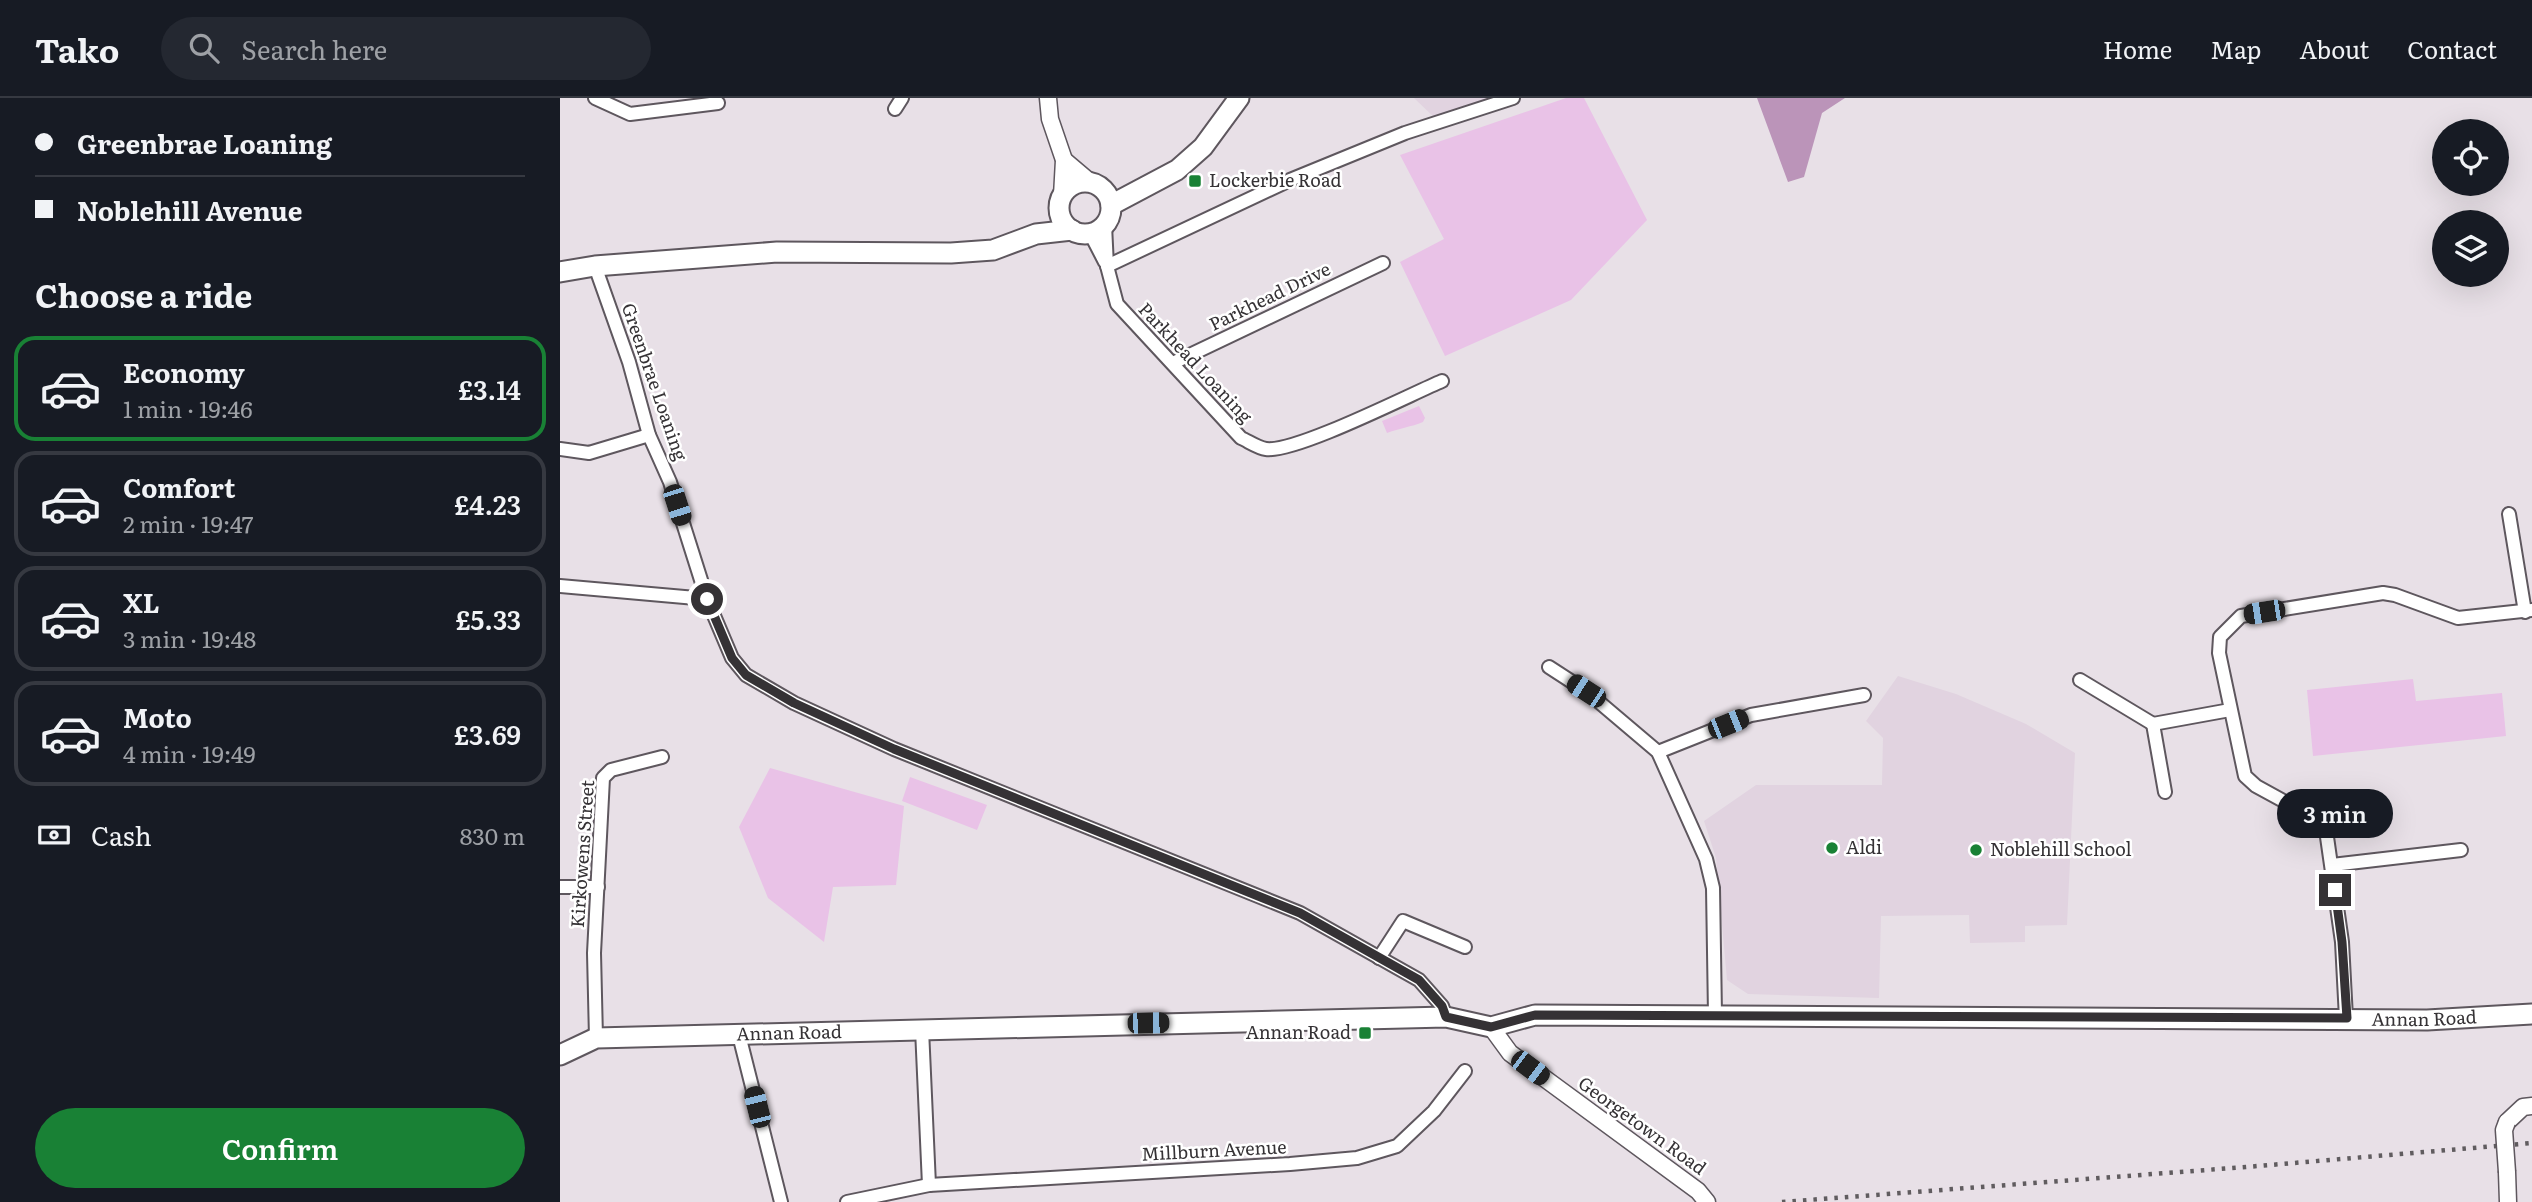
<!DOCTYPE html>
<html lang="en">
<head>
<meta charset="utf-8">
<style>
	:root { --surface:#171b24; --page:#242831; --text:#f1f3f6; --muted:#9ea1a6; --line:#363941; --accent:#198135 }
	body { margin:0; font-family:Literata,serif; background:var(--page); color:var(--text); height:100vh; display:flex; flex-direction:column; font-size:26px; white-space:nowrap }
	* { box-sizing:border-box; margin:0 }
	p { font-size:23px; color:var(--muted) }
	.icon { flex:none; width:38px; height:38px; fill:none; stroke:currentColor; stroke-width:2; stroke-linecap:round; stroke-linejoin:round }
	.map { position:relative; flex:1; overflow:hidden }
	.sheet { display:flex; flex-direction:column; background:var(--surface); width:560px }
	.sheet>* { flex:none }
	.guide { display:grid; align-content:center; height:154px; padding:0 35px; background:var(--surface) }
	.controls { position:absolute; left:1872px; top:21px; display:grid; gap:14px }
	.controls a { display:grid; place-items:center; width:77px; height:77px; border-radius:50%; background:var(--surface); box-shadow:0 7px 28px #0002; font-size:35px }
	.end { position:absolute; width:32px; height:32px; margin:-16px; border:9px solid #353235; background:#fff; box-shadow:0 0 0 4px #fff }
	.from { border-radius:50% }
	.bubble { position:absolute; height:49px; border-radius:24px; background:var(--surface); box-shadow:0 7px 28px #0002; font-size:23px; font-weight:600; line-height:49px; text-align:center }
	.car { position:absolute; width:21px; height:42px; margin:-21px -10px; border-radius:9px; box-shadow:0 0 5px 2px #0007; background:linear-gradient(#222 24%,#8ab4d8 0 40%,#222 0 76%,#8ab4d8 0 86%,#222 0) }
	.guide b { display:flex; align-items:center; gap:24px; height:66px; font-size:26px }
	.guide b+b { border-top:2px solid var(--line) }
	.guide i { width:18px; height:18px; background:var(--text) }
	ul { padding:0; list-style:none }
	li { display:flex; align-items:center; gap:21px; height:105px; margin:0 14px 10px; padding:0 21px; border:4px solid var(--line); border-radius:21px }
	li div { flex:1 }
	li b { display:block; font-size:26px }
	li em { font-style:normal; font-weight:600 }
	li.on { border-color:var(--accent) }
	li>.icon { width:63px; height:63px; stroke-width:1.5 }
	h2 { padding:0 35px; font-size:32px; line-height:84px }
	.pay { display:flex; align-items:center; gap:18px; height:77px; padding:0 35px; font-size:26px }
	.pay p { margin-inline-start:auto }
	.action { display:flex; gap:14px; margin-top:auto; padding:14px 35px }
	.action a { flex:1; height:80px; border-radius:42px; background:var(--accent); color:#fff; font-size:28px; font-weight:600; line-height:80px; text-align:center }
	header { display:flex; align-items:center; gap:42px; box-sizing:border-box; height:98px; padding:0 35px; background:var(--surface); border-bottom:2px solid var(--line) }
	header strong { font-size:33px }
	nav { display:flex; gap:38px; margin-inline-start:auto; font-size:24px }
	.search { width:490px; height:63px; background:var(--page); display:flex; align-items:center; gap:18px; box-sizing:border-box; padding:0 24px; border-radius:38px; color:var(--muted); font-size:26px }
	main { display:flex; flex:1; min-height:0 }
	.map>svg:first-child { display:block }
</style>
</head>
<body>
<header>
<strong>Tako</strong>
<div class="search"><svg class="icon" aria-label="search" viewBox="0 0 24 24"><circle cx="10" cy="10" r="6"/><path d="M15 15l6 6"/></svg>Search here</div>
<nav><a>Home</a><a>Map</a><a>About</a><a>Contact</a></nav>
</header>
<main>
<section class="sheet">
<div class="guide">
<b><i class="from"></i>Greenbrae Loaning</b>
<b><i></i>Noblehill Avenue</b>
</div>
<h2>Choose a ride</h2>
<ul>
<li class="on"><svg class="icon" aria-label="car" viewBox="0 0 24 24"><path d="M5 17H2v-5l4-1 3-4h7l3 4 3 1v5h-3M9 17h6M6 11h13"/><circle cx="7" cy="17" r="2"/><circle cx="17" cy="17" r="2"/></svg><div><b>Economy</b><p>1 min · 19:46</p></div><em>£3.14</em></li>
<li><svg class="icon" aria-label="car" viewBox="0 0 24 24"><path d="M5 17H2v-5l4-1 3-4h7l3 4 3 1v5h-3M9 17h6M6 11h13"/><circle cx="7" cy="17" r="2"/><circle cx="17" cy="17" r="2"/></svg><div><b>Comfort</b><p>2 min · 19:47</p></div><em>£4.23</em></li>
<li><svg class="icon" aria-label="car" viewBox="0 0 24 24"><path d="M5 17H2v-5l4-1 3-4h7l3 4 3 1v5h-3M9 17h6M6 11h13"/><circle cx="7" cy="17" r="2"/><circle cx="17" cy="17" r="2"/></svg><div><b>XL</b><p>3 min · 19:48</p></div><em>£5.33</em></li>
<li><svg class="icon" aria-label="car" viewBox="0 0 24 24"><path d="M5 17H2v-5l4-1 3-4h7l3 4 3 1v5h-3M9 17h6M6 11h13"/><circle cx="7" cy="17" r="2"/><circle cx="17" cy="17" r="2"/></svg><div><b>Moto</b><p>4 min · 19:49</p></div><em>£3.69</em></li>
</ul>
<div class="pay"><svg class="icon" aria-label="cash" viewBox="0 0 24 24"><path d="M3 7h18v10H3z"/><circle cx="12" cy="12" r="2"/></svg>Cash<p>830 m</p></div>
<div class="action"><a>Confirm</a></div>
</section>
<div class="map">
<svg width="1972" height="1104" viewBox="0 0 1972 1104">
	<rect width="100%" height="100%" fill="#e8e0e7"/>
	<g fill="#e1d3e0">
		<polygon points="854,0 938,0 876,21"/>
		<polygon points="1338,578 1396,596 1466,626 1515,655 1507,827 1465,828 1465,844 1410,845 1409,817 1321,818 1319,900 1188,896 1167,882 1156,760 1144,723 1196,687 1322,687 1323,640 1306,623"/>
	</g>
	<g fill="#e9c2e7">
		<polygon points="1006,0 1024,0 1087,122 1011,202 885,258 840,164 884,141 840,57"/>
		<path d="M859,308l6,12 -2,4c-12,5 -23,6 -36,11l-5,-12z"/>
		<polygon points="1853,581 1856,603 1942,595 1946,638 1753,658 1747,592"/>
		<polygon points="210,670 344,708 336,787 273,789 264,844 208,800 179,729"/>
		<polygon points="350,679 427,707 417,732 342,703"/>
	</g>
	<polygon fill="#bb94b9" points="1197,0 1285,0 1262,15 1244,79 1228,84"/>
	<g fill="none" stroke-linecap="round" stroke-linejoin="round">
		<defs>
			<g id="minor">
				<polyline points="35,0 70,16 158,5"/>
				<polyline points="335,11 342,0"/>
				<path d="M545,127l2,41 10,38 124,134c7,3 17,10 25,11 29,4 143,-54 176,-68"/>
				<polyline points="530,135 545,164"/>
				<polyline points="35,168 69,264 89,337 110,384 147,501 172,560 186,577 234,605 334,651 740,815 859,882 882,908 886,919"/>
				<polyline points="547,168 730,82 845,35 953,0"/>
				<polyline points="613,265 823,165"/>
				<polyline points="0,351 29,355 89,337"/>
				<polyline points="1949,416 1965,514"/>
				<polyline points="0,488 147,501"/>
				<polyline points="989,569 1026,593 1098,654 1146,761 1153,790 1155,917"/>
				<polyline points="1520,582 1593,626"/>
				<polyline points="1098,654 1191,617 1304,597"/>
				<polyline points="1605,694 1593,626 1670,612"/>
				<polyline points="1772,767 1901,752"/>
				<polyline points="0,789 38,789"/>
				<polyline points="819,860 843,823 905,849"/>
				<polyline points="1786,920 1782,844 1766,732 1760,723 1696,688 1685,678 1659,555 1660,539 1681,518 1823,495 1835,497 1898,520 1972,512"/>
				<polyline points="362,931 369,1087"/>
				<polyline points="179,937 221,1104"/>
				<polyline points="36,940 34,855 43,680 51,672 102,659"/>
				<polyline points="287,1104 369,1087 730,1066 797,1060 837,1048 874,1013 905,973"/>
			</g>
			<g id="tertiary">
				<polyline points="488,0 490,21 504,62 502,98"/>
				<polyline points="504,62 530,84"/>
				<polyline points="931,929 950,955 1138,1093 1147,1104"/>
				<polyline points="1947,1024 1963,1009 1972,1008"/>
				<polyline points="1947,1074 1948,1104"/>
			</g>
			<g id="primary">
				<circle cx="525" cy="110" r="26"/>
				<polyline points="551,107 617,72 643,49 679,0"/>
				<polyline points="0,174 35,168 217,154 391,155 433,152 476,136 512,132"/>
				<path id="s1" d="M0,957l36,-17 850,-21 45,10 44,-12 892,5 105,-6"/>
			</g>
		</defs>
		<use href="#minor" stroke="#5e575e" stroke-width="16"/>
		<use href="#tertiary" stroke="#5e575e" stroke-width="19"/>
		<use href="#primary" stroke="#5e575e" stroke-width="23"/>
		<use href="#minor" stroke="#fff" stroke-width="12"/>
		<use href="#tertiary" stroke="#fff" stroke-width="16"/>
		<use href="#primary" stroke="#fff" stroke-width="19"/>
		<polyline stroke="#605c5f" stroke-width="4.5" stroke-dasharray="3.5 7" stroke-linecap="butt" points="1222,1104 1686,1069 1972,1045"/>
		<defs>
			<polyline id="tertiary-bridge" points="1947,1074 1944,1032 1947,1024"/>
		</defs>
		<use href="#tertiary-bridge" stroke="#5e575e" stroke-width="19" stroke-linecap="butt"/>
		<use href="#tertiary-bridge" stroke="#fff" stroke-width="16"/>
	</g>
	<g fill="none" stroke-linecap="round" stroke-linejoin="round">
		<polyline stroke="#353235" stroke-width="9" points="147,501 172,560 186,577 234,605 334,651 740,815 859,882 882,908 886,919 931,929 975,917 1787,920 1782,844 1775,792"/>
	</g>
	<g fill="#198135" stroke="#fff" stroke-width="2.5">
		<rect x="628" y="76" width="14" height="14" rx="3.5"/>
		<circle cx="1272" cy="750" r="7"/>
		<circle cx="1416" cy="752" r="7"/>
		<rect x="798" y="928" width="14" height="14" rx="3.5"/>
	</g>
	<g text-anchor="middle" stroke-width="5" stroke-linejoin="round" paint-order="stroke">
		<g font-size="18" fill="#353235" stroke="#fff" text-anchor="start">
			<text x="649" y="89">Lockerbie Road</text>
			<text x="1286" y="756">Aldi</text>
			<text x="1430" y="758">Noblehill School</text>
			<text x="791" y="941" text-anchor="end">Annan Road</text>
		</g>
		<g font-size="18" fill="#353235" stroke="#fff">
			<text transform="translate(710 199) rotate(-26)" y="6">Parkhead Drive</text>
			<text transform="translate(635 265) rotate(47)" y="6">Parkhead Loaning</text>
			<text transform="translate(94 284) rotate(71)" y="6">Greenbrae Loaning</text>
			<text transform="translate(23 756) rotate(-86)" y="6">Kirkowens Street</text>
			<text dy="6" stroke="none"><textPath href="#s1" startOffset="1871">Annan Road</textPath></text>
			<text dy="6" stroke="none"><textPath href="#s1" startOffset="233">Annan Road</textPath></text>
			<text transform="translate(1082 1028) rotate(36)" y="6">Georgetown Road</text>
			<text transform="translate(654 1053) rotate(-3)" y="6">Millburn Avenue</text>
		</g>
	</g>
</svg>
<div class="controls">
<a><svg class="icon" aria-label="locate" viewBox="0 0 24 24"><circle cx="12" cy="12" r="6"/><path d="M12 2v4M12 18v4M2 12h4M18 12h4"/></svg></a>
<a><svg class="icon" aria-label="layers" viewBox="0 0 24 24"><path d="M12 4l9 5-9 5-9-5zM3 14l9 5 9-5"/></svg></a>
</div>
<i class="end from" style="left:147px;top:501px"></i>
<i class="end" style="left:1775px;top:792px"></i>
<div class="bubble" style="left:1717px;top:691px;width:116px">3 min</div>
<i class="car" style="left:117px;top:407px;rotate:162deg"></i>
<i class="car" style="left:1704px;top:514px;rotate:261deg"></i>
<i class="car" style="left:1026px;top:593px;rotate:303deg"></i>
<i class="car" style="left:1168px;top:626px;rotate:68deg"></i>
<i class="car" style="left:588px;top:925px;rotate:89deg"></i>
<i class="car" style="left:970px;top:970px;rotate:127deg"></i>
<i class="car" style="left:197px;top:1009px;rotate:346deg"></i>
</div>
</main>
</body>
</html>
